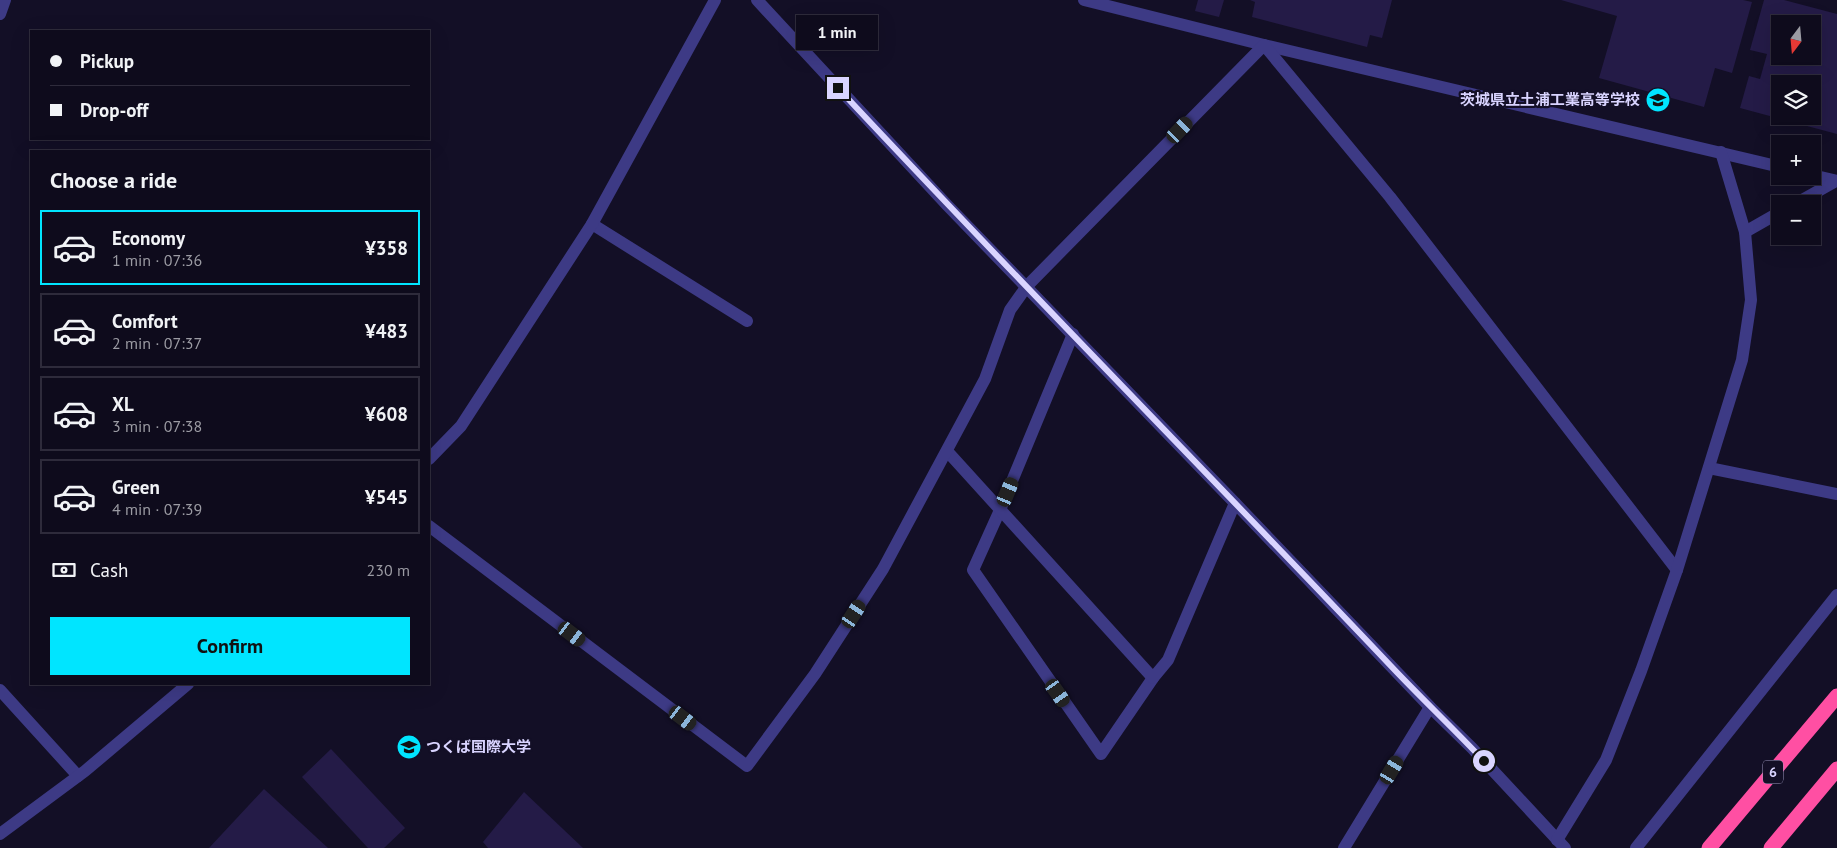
<!DOCTYPE html>
<html lang="en">
<head>
<meta charset="utf-8">
<style>
	:root { --surface:#0e0b1c; --page:#1c1929; --text:#f1f3f6; --muted:#9b9ba3; --line:#2e2b3b; --accent:#00e5ff }
	body { margin:0; font-family:"PT Sans","Noto Sans JP",sans-serif; background:var(--page); color:var(--text); height:100vh; display:flex; flex-direction:column; font-size:19px; white-space:nowrap }
	* { box-sizing:border-box; margin:0 }
	p { font-size:16px; color:var(--muted) }
	.icon { flex:none; width:28px; height:28px; fill:none; stroke:currentColor; stroke-width:2; stroke-linecap:round; stroke-linejoin:round }
	.map { position:relative; flex:1; overflow:hidden }
	.side { position:absolute; left:30px; top:150px; width:400px; height:535px; display:flex; flex-direction:column; background:var(--surface); border-radius:0px; box-shadow:0 5px 20px #0002,0 0 0 1px var(--line) }
	.side>* { flex:none }
	.guide { position:absolute; left:30px; top:30px; width:400px; height:110px; border-radius:0px; box-shadow:0 5px 20px #0002,0 0 0 1px var(--line); display:grid; align-content:center; height:110px; padding:0 20px; background:var(--surface) }
	.needle { width:32px; rotate:196deg }
	.controls { position:absolute; left:1771px; top:15px; display:grid; gap:10px }
	.controls a { display:grid; place-items:center; width:50px; height:50px; border-radius:0px; background:var(--surface); box-shadow:0 5px 20px #0002,0 0 0 1px var(--line); font-size:25px }
	.end { position:absolute; width:22px; height:22px; margin:-11px; border:6px solid #d9d4ff; background:#111; box-shadow:0 0 0 2px #111 }
	.from { border-radius:50% }
	.bubble { position:absolute; height:35px; border-radius:0px; background:var(--surface); box-shadow:0 5px 20px #0002,0 0 0 1px var(--line); font-size:16px; font-weight:800; line-height:35px; text-align:center }
	.car { position:absolute; width:15px; height:30px; margin:-15px -8px; border-radius:6px; box-shadow:0 0 4px 1px #0007; background:linear-gradient(#222 24%,#8ab4d8 0 40%,#222 0 76%,#8ab4d8 0 86%,#222 0) }
	.guide b { display:flex; align-items:center; gap:18px; height:48px; font-size:19px }
	.guide b+b { border-top:1px solid var(--line) }
	.guide i { width:12px; height:12px; background:var(--text) }
	ul { padding:0; list-style:none }
	li { display:flex; align-items:center; gap:15px; height:75px; margin:0 10px 8px; padding:0 10px; border:2px solid var(--line); border-radius:0px }
	li div { flex:1 }
	li b { display:block; font-size:19px }
	li em { font-style:normal; font-weight:800 }
	li.current { border-color:var(--accent) }
	li>.icon { width:45px; height:45px; stroke-width:1.5 }
	h2 { padding:0 20px; font-size:22px; line-height:60px }
	.pay { display:flex; align-items:center; gap:12px; height:55px; padding:0 20px; font-size:19px }
	.pay p { margin-inline-start:auto }
	.button { display:flex; gap:10px; margin-top:auto; padding:10px 20px }
	.button a { flex:1; height:58px; border-radius:0px; background:var(--accent); color:#111; font-size:20px; font-weight:800; line-height:58px; text-align:center }
	.map>svg:first-child { display:block }
</style>
</head>
<body>
<div class="map">
<svg width="1837" height="848" viewBox="0 0 1837 848">
	<rect width="100%" height="100%" fill="#130f26"/>
	<g fill="#241b47" fill-rule="evenodd">
		<polygon points="1198,0 1224,0 1219,17 1195,11"/>
		<polygon points="1250,0 1392,0 1382,38 1370,35 1367,47 1252,17 1255,2"/>
		<polygon points="1561,0 1743,0 1752,2 1732,73 1715,68 1704,107 1599,78 1617,16"/>
		<path d="M1764,0h20l53,14v120l-97,-26 9,-32 11,3 7,-25 -17,-4zM1780,24h32v32h-32zM1780,84h32v32h-32z"/>
		<polygon points="331,749 405,828 384,848 368,848 302,777"/>
		<polygon points="264,789 328,848 209,848"/>
		<polygon points="524,792 583,848 488,848 483,842"/>
	</g>
	<g fill="none" stroke-linecap="round" stroke-linejoin="round">
		<g stroke="#3d3a85" stroke-width="12">
			<polyline points="757,0 947,205 1235,503 1430,707 1472,748 1565,848"/>
			<polyline points="1084,0 1264,45 1780,167"/>
			<polyline points="0,14 5,0"/>
			<polyline points="1812,175 1837,181"/>
			<polyline points="1795,204 1836,181"/>
			<polyline points="592,224 747,321"/>
			<polyline points="1745,232 1780,212"/>
			<polyline points="1073,334 1000,510 973,570 1101,754 1153,678"/>
			<polyline points="947,451 1153,678 1168,660 1235,503"/>
			<polyline points="429,459 461,426 592,224 715,0"/>
			<polyline points="1709,468 1837,494"/>
			<polyline points="429,526 747,766 815,674 883,569 985,379 1010,310 1027,286 1264,45 1390,197 1677,570"/>
			<polyline points="0,690 78,776"/>
			<polyline points="0,834 85,771 188,684"/>
			<polyline points="1557,840 1606,760 1641,671 1677,570 1742,360 1751,300 1745,232 1721,152"/>
			<polyline points="1344,848 1430,707"/>
			<polyline points="1636,848 1837,595"/>
		</g>
		<g stroke="#ff4fa3" stroke-width="15">
			<polyline points="1709,848 1837,696"/>
			<polyline points="1771,848 1837,769"/>
		</g>
	</g>
	<g fill="none" stroke-linecap="round" stroke-linejoin="round">
		<path stroke="#d9d4ff" stroke-width="6" d="M838,88c181,194 368,383 551,576 31,33 64,64 95,97"/>
	</g>
	<defs>
		<symbol id="school-disc" viewBox="-11 -11 22 22"><circle r="9.5" fill="#00e5ff" stroke="#130f26"/><path d="M0-5L7-2L0 1L-7-2ZM-4 1L0 2.5L4 1V4Q0 6-4 4Z" fill="#111"/></symbol>
		<symbol id="university-disc" viewBox="-11 -11 22 22"><circle r="9.5" fill="#00e5ff" stroke="#130f26"/><path d="M0-5L7-2L0 1L-7-2ZM-4 1L0 2.5L4 1V4Q0 6-4 4Z" fill="#111"/></symbol>
	</defs>
	<g fill-rule="evenodd">
		<use href="#school-disc" x="1644" y="86" width="28" height="28"/>
		<use href="#university-disc" x="395" y="733" width="28" height="28"/>
	</g>
	<g text-anchor="middle" stroke-width="4.5" stroke-linejoin="round" paint-order="stroke">
		<rect fill="#130f26" stroke="#9e99be" stroke-width="1" x="1763" y="760.5" width="20" height="23" rx="4"/>
		<g font-size="14" font-weight="bold" fill="#d9d4ff">
			<text x="1773" y="777">6</text>
		</g>
		<g font-size="15" font-weight="bold" fill="#d9d4ff" stroke="#130f26" text-anchor="end">
			<text x="1640" y="105">茨城県立土浦工業高等学校</text>
			<text x="426" y="752" text-anchor="start">つくば国際大学</text>
		</g>
	</g>
</svg>
<div class="controls">
<a><svg class="needle" viewBox="-14 -14 28 28"><path d="M0-13l5 13h-10z" fill="#e53935"/><path d="M0 13l5-13h-10z" fill="#9b9ba3"/></svg></a>
<a><svg class="icon" aria-label="layers" viewBox="0 0 24 24"><path d="M12 4l9 5-9 5-9-5zM3 14l9 5 9-5"/></svg></a>
<a>+</a>
<a>−</a>
</div>
<i class="end from" style="left:1484px;top:761px"></i>
<i class="end" style="left:838px;top:88px"></i>
<div class="bubble" style="left:796px;top:15px;width:82px">1 min</div>
<i class="car" style="left:1180px;top:130px;rotate:44deg"></i>
<i class="car" style="left:1008px;top:492px;rotate:23deg"></i>
<i class="car" style="left:854px;top:614px;rotate:33deg"></i>
<i class="car" style="left:572px;top:634px;rotate:127deg"></i>
<i class="car" style="left:1058px;top:693px;rotate:145deg"></i>
<i class="car" style="left:683px;top:718px;rotate:127deg"></i>
<i class="car" style="left:1392px;top:770px;rotate:31deg"></i>
<div class="guide">
<b><i class="from"></i>Pickup</b>
<b><i></i>Drop-off</b>
</div>
<section class="side">
<h2>Choose a ride</h2>
<ul>
<li class="current"><svg class="icon" aria-label="car" viewBox="0 0 24 24"><path d="M5 17H2v-5l4-1 3-4h7l3 4 3 1v5h-3M9 17h6M6 11h13"/><circle cx="7" cy="17" r="2"/><circle cx="17" cy="17" r="2"/></svg><div><b>Economy</b><p>1 min · 07:36</p></div><em>¥358</em></li>
<li><svg class="icon" aria-label="car" viewBox="0 0 24 24"><path d="M5 17H2v-5l4-1 3-4h7l3 4 3 1v5h-3M9 17h6M6 11h13"/><circle cx="7" cy="17" r="2"/><circle cx="17" cy="17" r="2"/></svg><div><b>Comfort</b><p>2 min · 07:37</p></div><em>¥483</em></li>
<li><svg class="icon" aria-label="car" viewBox="0 0 24 24"><path d="M5 17H2v-5l4-1 3-4h7l3 4 3 1v5h-3M9 17h6M6 11h13"/><circle cx="7" cy="17" r="2"/><circle cx="17" cy="17" r="2"/></svg><div><b>XL</b><p>3 min · 07:38</p></div><em>¥608</em></li>
<li><svg class="icon" aria-label="car" viewBox="0 0 24 24"><path d="M5 17H2v-5l4-1 3-4h7l3 4 3 1v5h-3M9 17h6M6 11h13"/><circle cx="7" cy="17" r="2"/><circle cx="17" cy="17" r="2"/></svg><div><b>Green</b><p>4 min · 07:39</p></div><em>¥545</em></li>
</ul>
<div class="pay"><svg class="icon" aria-label="cash" viewBox="0 0 24 24"><path d="M3 7h18v10H3z"/><circle cx="12" cy="12" r="2"/></svg>Cash<p>230 m</p></div>
<div class="button"><a>Confirm</a></div>
</section>
</div>
</body>
</html>
